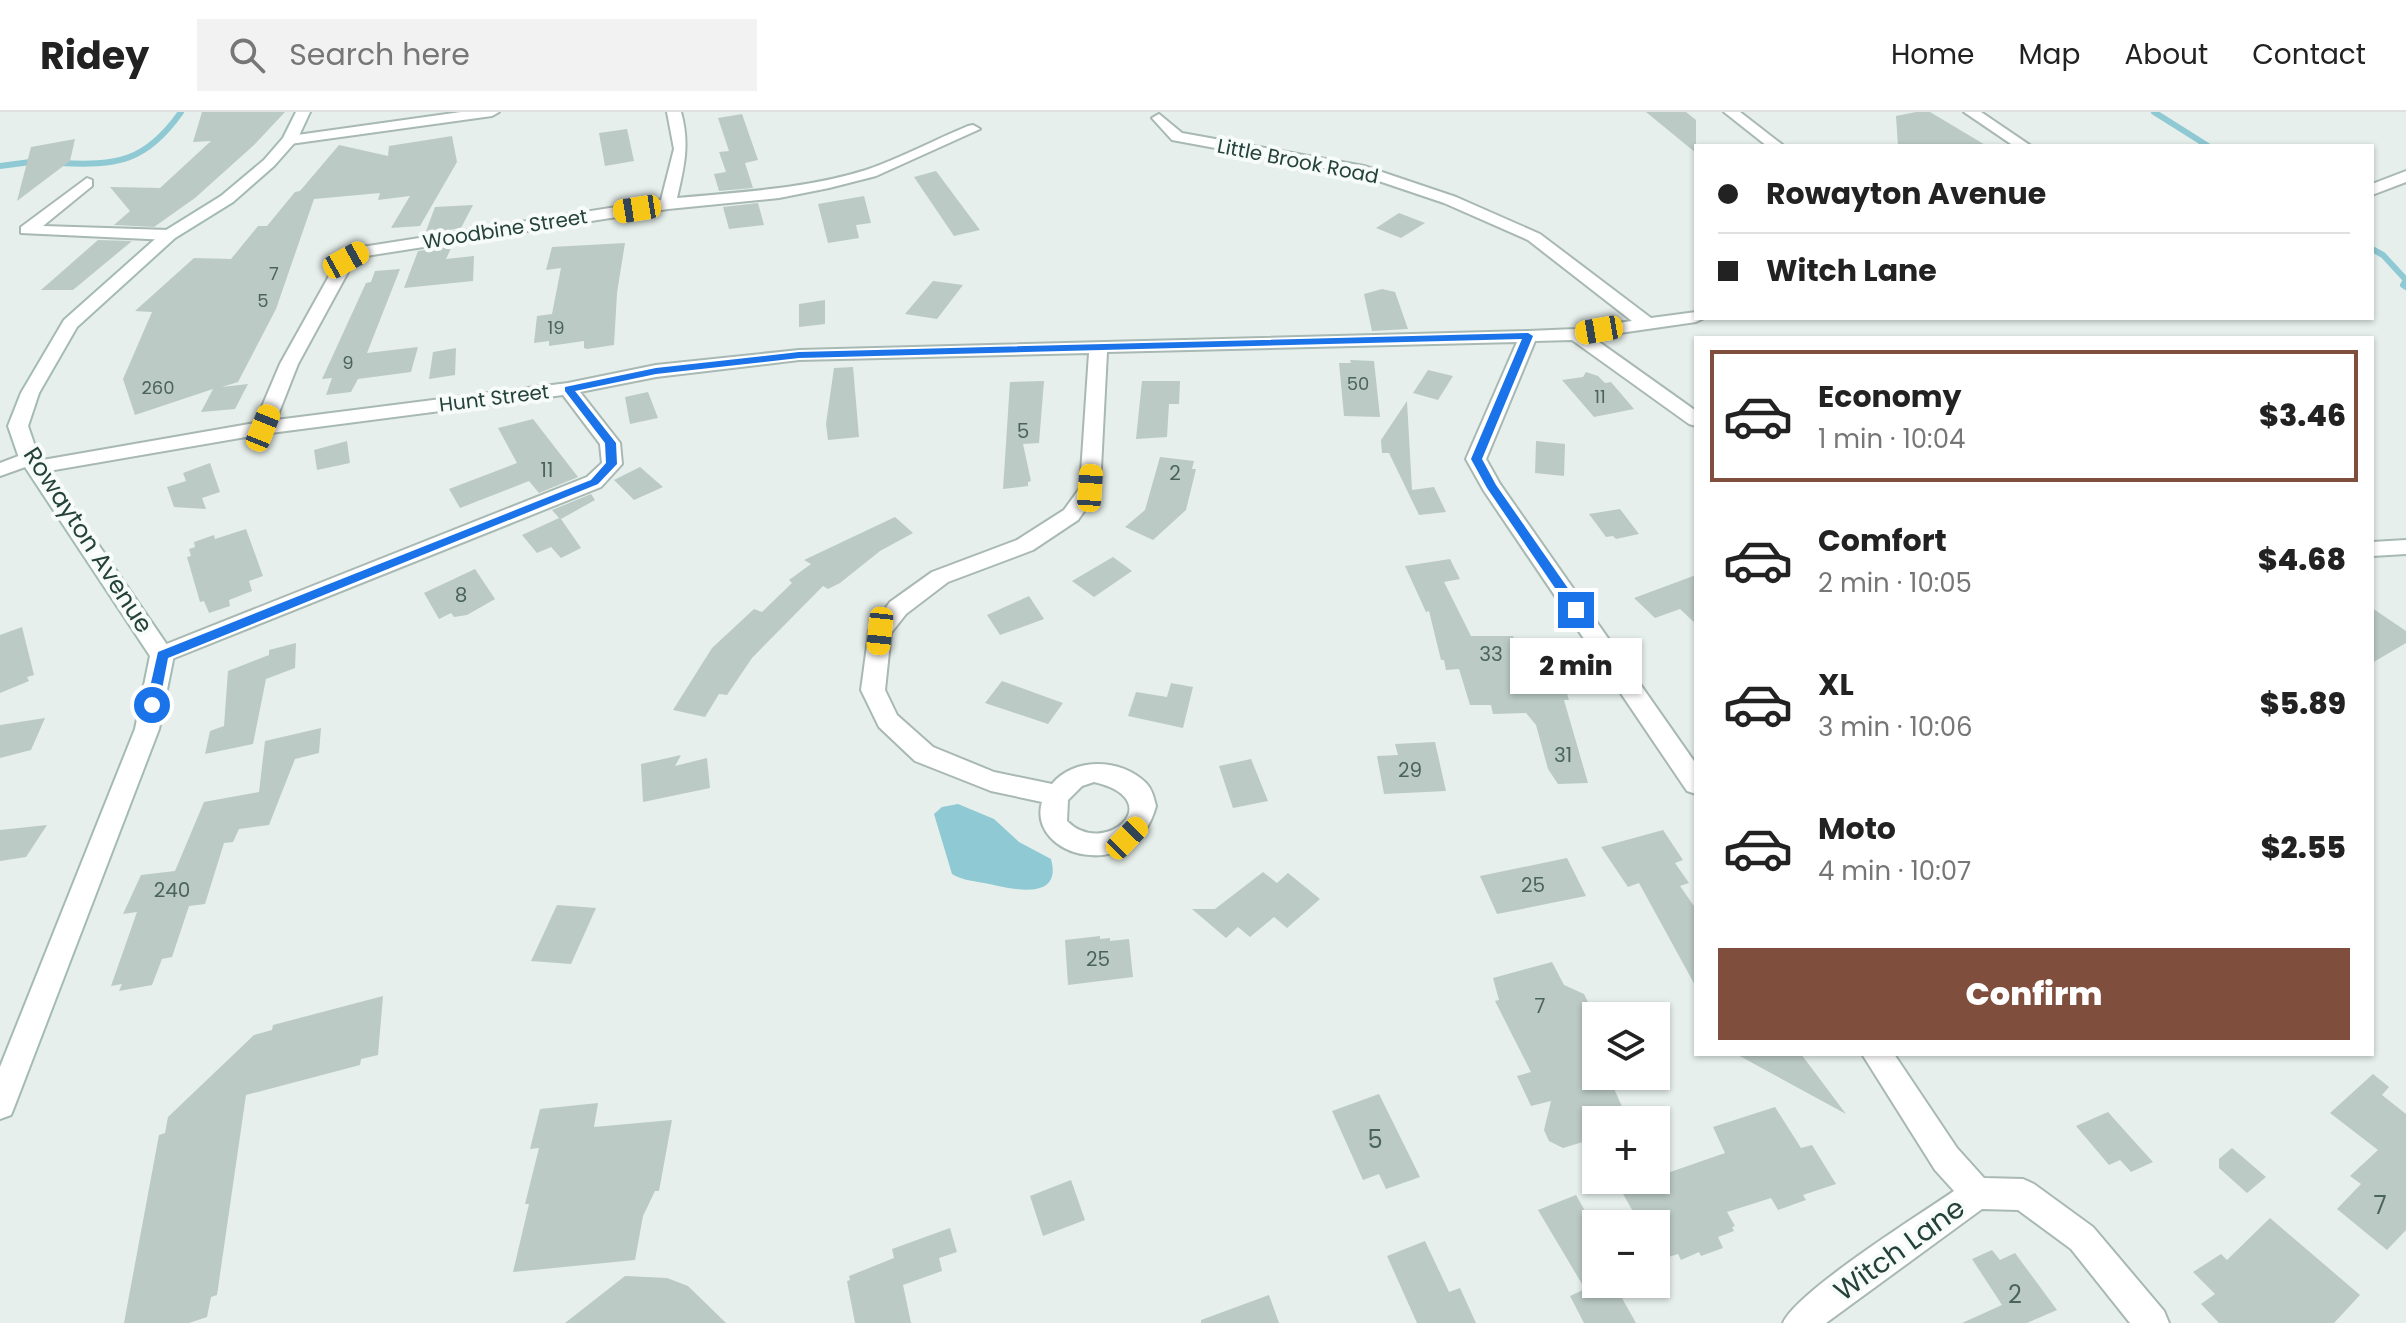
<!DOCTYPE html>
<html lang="en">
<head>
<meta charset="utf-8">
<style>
	:root { --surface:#fff; --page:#f2f2f2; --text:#222; --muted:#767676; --line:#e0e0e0; --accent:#804e3d }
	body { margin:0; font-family:Poppins,sans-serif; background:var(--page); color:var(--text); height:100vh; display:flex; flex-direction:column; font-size:30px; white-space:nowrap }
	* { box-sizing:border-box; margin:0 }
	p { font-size:26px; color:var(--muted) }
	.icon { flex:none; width:44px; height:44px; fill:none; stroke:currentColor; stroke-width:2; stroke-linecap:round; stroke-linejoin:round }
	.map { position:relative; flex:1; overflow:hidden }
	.sheet { position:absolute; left:1694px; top:224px; width:680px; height:720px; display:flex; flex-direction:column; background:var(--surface); border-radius:0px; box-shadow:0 2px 6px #0004 }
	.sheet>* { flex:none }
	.banner { position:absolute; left:1694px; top:32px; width:680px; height:176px; border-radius:0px; box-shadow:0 2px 6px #0004; display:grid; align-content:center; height:176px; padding:0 24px; background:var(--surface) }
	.buttons { position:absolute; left:1582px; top:890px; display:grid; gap:16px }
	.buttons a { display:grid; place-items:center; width:88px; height:88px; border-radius:0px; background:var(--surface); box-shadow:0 2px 6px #0004; font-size:40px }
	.end { position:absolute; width:36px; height:36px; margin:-18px; border:10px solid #1a73e8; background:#fff; box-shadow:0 0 0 4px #fff }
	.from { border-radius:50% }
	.bubble { position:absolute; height:56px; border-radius:0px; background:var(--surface); box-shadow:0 2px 6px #0004; font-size:26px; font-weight:800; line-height:56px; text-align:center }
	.car { position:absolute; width:24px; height:48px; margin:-24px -12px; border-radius:10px; box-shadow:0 0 6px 2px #0007; background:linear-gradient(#f5c518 24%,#345 0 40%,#f5c518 0 76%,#345 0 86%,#f5c518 0) }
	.banner b { display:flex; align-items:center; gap:28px; height:76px; font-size:30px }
	.banner b+b { border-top:2px solid var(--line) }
	.banner i { width:20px; height:20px; background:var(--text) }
	ul { padding:14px 0 0; list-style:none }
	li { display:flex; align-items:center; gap:24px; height:132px; margin:0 16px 12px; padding:0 8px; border:4px solid transparent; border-radius:0px }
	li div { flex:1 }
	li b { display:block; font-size:30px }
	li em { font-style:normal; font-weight:800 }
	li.active { border-color:var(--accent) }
	li>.icon { width:72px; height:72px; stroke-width:1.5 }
	.cta { display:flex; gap:16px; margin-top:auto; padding:16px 24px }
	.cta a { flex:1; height:92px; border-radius:0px; background:var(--accent); color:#fff; font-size:32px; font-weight:800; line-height:92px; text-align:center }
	header { display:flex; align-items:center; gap:48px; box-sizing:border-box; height:112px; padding:0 40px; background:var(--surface); border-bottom:2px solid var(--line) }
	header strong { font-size:38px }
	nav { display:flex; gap:44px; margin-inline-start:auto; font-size:28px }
	.search { width:560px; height:72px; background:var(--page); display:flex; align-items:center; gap:20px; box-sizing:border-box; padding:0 28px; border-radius:0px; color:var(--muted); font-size:30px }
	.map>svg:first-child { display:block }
</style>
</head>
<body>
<header>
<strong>Ridey</strong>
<div class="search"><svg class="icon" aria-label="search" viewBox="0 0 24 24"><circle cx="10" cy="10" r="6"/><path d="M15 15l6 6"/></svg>Search here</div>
<nav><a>Home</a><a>Map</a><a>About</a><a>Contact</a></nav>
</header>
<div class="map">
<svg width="2406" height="1211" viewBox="0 0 2406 1211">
	<rect width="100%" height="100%" fill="#e6efeb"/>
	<path fill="#8ec9d4" d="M958,692l36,15 25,23 32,17c12,44 -42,29 -62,25 -13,-3 -26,-3 -37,-10l-18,-60 8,-7z"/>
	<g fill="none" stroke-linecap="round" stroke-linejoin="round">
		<g stroke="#8ec9d4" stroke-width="6">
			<polyline points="2154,0 2208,34"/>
			<path d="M59,51c58,3 87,-1 122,-51"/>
			<polyline points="0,54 38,49"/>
			<polyline points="2372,137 2383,143 2406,168 2403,173 2406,175"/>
		</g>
	</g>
	<g fill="#bbcac4">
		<polygon points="202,0 285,0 254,33 195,86 154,115 114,113 130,99 110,75 160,76 211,29 193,30"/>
		<polygon points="1646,0 1686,0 1696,8 1696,41"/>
		<polygon points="1916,0 1930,0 1987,34 1898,34 1896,4"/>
		<polygon points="742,2 758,48 745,51 753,76 719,79 714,62 726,60 719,40 729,39 718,6"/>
		<polygon points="627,17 634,49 605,54 599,21"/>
		<polygon points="452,24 457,50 420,114 391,116 410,84 378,88 380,81 314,87 276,197 238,270 222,275 248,272 235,297 201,300 213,277 135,303 123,267 152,200 135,199 194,146 231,147 258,114 267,114 295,80 300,79 339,33 388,44 389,34"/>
		<polygon points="75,27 70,49 17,89 31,35"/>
		<polygon points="936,59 980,118 954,124 914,65"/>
		<polygon points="864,84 871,111 856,113 859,126 828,131 818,92"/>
		<polygon points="758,91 764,113 729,117 723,95"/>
		<polygon points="473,93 461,116 425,122 435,95"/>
		<polygon points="1399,101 1425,111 1401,126 1376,116"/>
		<polygon points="98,128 132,129 73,178 41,178"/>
		<polygon points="625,131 617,181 614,233 587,237 584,236 584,229 549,234 549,229 534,231 537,204 552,202 561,156 546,158 552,135"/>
		<polygon points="452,134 446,147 474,144 473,169 404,176 418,139"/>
		<polygon points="400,157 367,241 418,235 411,260 358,267 351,280 326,283 332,266 322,267 366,171 371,170 375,159"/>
		<polygon points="933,169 963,173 937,207 905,202"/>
		<polygon points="1382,177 1395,180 1408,217 1372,219 1364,182"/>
		<polygon points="825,188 825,212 799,215 799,192"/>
		<polygon points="456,236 455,263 429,267 433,240"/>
		<polygon points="1350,248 1374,249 1380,305 1344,304 1339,251 1351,251"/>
		<polygon points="853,255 859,325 828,328 826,312 834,256"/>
		<polygon points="1428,258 1453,264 1438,288 1413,281"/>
		<polygon points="1586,260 1598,264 1605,271 1611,270 1634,297 1594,305 1562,268 1583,265"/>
		<polygon points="1044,269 1039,331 1023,332 1031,369 1028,370 1028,374 1003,377 1010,270"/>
		<polygon points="1142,269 1180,269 1179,292 1169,292 1167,325 1136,327"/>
		<polygon points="648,280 658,306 630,312 625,285"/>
		<polygon points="1407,289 1412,378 1434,375 1446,400 1419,403 1389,341 1382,341 1381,328"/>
		<polygon points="533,307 578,365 539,381 529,369 460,396 449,377 517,351 498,316"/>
		<polygon points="347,329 350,351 317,358 314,338"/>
		<polygon points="1536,329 1565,332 1564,364 1535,361"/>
		<polygon points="1160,345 1194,349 1192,357 1196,357 1186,398 1153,428 1125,415 1145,398"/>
		<polygon points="210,351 220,380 202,386 206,397 174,395 167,375 186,369 183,361"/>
		<polygon points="640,355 663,375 634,388 614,368"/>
		<polygon points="591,382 595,388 561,407 581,436 561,446 551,435 537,441 522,423 559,406 552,398"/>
		<polygon points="1620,397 1639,422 1616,427 1613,424 1606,425 1589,402"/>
		<polygon points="895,405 913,421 880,439 840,471 828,477 823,474 752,546 727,583 719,582 705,605 673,598 712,536 754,497 762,500 792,471 789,468 811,452 804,448"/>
		<polygon points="246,417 263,464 249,469 252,479 229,488 230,494 209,501 204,489 200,490 187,445 191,444 189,437 195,435 194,430 214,423 215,427"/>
		<polygon points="1113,445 1132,459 1094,485 1072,469"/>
		<polygon points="1450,447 1460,467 1444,470 1471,524 1513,524 1517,535 1538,534 1548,565 1562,565 1569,588 1564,588 1588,671 1558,672 1548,657 1536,613 1526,601 1493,602 1491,593 1470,593 1459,557 1446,558 1444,548 1441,548 1429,499 1426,500 1405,454"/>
		<polygon points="475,457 495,487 467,503 454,505 451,501 439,507 424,481"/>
		<polygon points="1696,463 1696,512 1680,497 1655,506 1634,486"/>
		<polygon points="1029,484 1044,507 1000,523 987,503"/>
		<polygon points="2372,496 2406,519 2406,531 2372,551"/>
		<polygon points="22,515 34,563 27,565 29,569 0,581 0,523"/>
		<polygon points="296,531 295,556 266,567 253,632 205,642 210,619 224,614 228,559 269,543 269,538"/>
		<polygon points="1002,569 1049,586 1063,591 1048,612 985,591"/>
		<polygon points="1171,571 1193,575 1183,616 1128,604 1136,580 1167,585"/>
		<polygon points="45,606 31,638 0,646 0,613"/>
		<polygon points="321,616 319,641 295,647 269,713 239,717 233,730 224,731 205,792 189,794 172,845 162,847 152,873 119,879 122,872 111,874 137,800 123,802 141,763 175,759 204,690 259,680 265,629"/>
		<polygon points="1435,630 1446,679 1384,682 1377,644 1398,643 1395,632"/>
		<polygon points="681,643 675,654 707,646 710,676 643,690 641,652"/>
		<polygon points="1251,647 1268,689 1233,696 1219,654"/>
		<polygon points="47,713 26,745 0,749 0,718"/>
		<polygon points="1663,718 1683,748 1675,751 1689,771 1680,774 1696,797 1696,875 1639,771 1628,775 1601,735"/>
		<polygon points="1567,746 1586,784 1497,802 1480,764"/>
		<polygon points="1263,760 1277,771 1288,761 1320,787 1287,816 1274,805 1250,825 1238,815 1226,826 1192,797 1215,797"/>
		<polygon points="557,793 596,796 571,852 531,849"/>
		<polygon points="1100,824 1100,827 1110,826 1110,829 1129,827 1133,865 1068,873 1065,828"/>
		<polygon points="1552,850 1564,873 1584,882 1590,894 1582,921 1596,949 1596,964 1604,964 1611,970 1628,1008 1596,1008 1596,1026 1563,1036 1549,1029 1544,1018 1551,989 1531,994 1517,964 1531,960 1495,889 1499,888 1493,866"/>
		<polygon points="383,884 378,943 361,947 360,953 246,983 217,1183 211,1185 207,1205 189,1211 124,1211 159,1023 165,1021 168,1005 254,923 272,918 273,913"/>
		<polygon points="1736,942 1801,942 1846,1002"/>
		<polygon points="2373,962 2389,975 2382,983 2406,1002 2406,1118 2387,1138 2337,1097 2361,1072 2350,1064 2378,1038 2330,1001"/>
		<polygon points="1379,982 1420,1065 1386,1077 1379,1062 1363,1068 1332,999"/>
		<polygon points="598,991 594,1015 672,1008 659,1079 655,1079 643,1104 635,1148 513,1160 529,1092 525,1092 539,1036 530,1037 540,997"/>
		<polygon points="1775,995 1801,1036 1812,1033 1836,1072 1803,1083 1806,1088 1778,1098 1771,1086 1727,1100 1735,1114 1732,1115 1734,1119 1718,1125 1723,1136 1701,1144 1699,1140 1681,1148 1678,1142 1656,1149 1656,1112 1640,1112 1622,1080 1645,1068 1656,1068 1656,1065 1725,1041 1713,1015"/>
		<polygon points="2108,1000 2133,1028 2153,1050 2131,1060 2120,1048 2109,1053 2076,1014"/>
		<polygon points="2232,1036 2266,1065 2247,1081 2219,1056 2219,1047"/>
		<polygon points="1071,1068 1085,1108 1043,1124 1030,1084"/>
		<polygon points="1576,1083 1596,1118 1596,1172 1614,1172 1636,1211 1584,1211 1570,1184 1585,1177 1538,1098"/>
		<polygon points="2270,1106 2360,1183 2334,1211 2219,1211 2201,1192 2215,1182 2193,1160 2221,1142 2227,1148"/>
		<polygon points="950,1116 957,1140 939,1146 942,1159 903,1173 911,1211 855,1211 847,1169 850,1168 849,1164 894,1146 892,1137"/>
		<polygon points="1425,1129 1449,1180 1460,1176 1476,1211 1417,1211 1387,1144"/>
		<polygon points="1992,1138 2000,1148 2015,1141 2057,1198 2027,1211 1962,1211 2002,1193 1972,1147"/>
		<polygon points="625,1164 667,1166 688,1174 726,1211 565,1211"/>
		<polygon points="1269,1183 1279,1211 1201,1211 1201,1208"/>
	</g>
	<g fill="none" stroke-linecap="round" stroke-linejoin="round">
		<defs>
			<g id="street">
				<polygon points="461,0 499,0 492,4 290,32 283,28 290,24"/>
				<path d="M667,0h14c9,32 3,55 -4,86 63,-6 129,-9 189,-28 35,-12 68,-30 102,-44l5,-1 7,4 -104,47 -47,12 -50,10 -111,11 -302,47 -13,7 -55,101 -22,56 292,-37 88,-18 143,-15 729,-19 48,-2 56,-8 -104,-81 -84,-37 -83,-28 -189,-35 -20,-22 7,-4 23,19 182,33 92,31 84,37 111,84 45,-6v6h8l-8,4 -104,15 104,74v15l-7,-2 -117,-84 -37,1 -49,118 14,25 196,280v30l-9,-3 -203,-300 -18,-32 51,-117 -410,10 -7,136 -3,5 -19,27 -45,30 -85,32 -42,32 -15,19 -6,57 12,25 36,32 61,25 58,12c22,-27 69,-26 94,-1 6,6 8,15 10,23 -21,80 -130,51 -114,-4l-51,-11 -76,-30 -36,-34 -18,-37 8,-59 21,-29 42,-30 85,-32 47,-30 16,-22 9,-135 -290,7 -143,17 -76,15 40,51 2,21 -21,23 -439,176 -8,-2 -4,-6 4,-6 433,-172 15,-14 -2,-19 -37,-49 -300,39 -226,39 -7,-2 -2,-5 -28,10v-13l29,-11 7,2 1,7 218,-38 25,-59 58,-104 24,-13 299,-47 13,-51zM1094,670c77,18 10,77 -27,39l1,-21 14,-14z"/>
				<polygon points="1724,0 1740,0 1784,34 1767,34"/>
				<polygon points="1964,0 1981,0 2031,34 2014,34"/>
				<polygon points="2406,59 2406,70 2372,83 2372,72"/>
				<polygon points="87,66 92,68 92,74 43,114 169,118 177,123 169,128 21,121 21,115"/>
				<polygon points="2406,428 2406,442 2372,444 2372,430"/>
				<path d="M1862,942h32l63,94 27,30 39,1 11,5 59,43 71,84 5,12h-39l-59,-74 -53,-39 -36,-1 -156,114h-43c13,-31 136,-108 171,-132l-19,-21z"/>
			</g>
			<polygon id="secondary" points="296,0 310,0 297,28 274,54 233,90 175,126 77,215 39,281 28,314 39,346 174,543 159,617 15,993 11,1003 0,1007 0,955 135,617 150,544 19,346 8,314 21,281 64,208 163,120 221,84 264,48 283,26"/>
		</defs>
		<use href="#street" stroke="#a8b8b2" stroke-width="4"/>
		<use href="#secondary" stroke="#a4bbb3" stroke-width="4"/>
		<use href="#street" fill="#fff" fill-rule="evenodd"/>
		<use href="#secondary" fill="#fff" fill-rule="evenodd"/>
	</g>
	<polygon fill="#1a73e8" points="1528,221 1533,224 1482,347 1496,373 1581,495 1581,501 1572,501 1487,376 1471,347 1522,227 799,246 656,262 575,279 616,331 617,352 598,372 168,546 159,593 152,597 146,593 158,540 591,368 606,351 605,331 565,279 565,275 656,256 799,240"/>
	<g text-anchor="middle" stroke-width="8" stroke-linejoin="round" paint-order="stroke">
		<g font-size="18" fill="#4a645c">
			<text x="274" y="168">7</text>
			<text x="263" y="195">5</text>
			<text x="556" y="222">19</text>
			<text x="348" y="257">9</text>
			<text x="1358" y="278">50</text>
			<text x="158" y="282">260</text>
			<text x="1600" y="291">11</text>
		</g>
		<g font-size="20" fill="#24423a" stroke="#f7fbf9">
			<text transform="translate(1298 49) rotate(11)" y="7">Little Brook Road</text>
			<text transform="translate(505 117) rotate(-9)" y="7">Woodbine Street</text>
			<text transform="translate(494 286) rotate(-7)" y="7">Hunt Street</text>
		</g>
		<g font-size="20" fill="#4a645c">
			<text x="1023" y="326">5</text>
			<text x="547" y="365">11</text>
			<text x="1175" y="368">2</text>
			<text x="461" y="490">8</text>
			<text x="1491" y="549">33</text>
			<text x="1563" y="650">31</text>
			<text x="1410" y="665">29</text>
			<text x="1533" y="780">25</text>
			<text x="172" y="785">240</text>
			<text x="1098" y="854">25</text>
			<text x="1540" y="901">7</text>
		</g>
		<g font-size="24" fill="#24423a" stroke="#f7fbf9">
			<text transform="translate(88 428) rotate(57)" y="8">Rowayton Avenue</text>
		</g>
		<g font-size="24" fill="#4a645c">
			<text x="1375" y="1036">5</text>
			<text x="2380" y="1102">7</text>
			<text x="2015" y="1191">2</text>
		</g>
		<g font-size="28" fill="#24423a" stroke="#f7fbf9">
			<text transform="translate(1899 1137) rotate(-36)" y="10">Witch Lane</text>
		</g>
	</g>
</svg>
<div class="buttons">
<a><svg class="icon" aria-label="layers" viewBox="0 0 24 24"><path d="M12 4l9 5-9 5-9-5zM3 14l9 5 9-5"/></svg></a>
<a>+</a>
<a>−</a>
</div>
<i class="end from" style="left:152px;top:593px"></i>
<i class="end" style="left:1576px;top:498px"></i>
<div class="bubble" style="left:1510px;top:526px;width:132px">2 min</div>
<i class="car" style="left:637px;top:97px;rotate:261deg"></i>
<i class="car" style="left:346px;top:148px;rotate:61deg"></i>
<i class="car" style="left:1599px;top:218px;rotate:260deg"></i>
<i class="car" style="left:263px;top:316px;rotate:22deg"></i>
<i class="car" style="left:1090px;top:376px;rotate:4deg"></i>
<i class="car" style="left:880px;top:519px;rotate:186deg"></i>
<i class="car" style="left:1127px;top:726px;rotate:44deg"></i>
<div class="banner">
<b><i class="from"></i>Rowayton Avenue</b>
<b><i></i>Witch Lane</b>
</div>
<section class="sheet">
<ul>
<li class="active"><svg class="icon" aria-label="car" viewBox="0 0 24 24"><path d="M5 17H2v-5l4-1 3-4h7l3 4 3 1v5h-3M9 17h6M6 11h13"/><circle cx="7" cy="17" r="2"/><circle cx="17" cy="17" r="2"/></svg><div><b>Economy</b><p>1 min · 10:04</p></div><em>$3.46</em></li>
<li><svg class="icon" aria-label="car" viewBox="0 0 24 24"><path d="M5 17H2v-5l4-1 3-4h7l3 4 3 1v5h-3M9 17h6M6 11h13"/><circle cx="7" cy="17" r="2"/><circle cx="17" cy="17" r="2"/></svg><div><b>Comfort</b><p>2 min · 10:05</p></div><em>$4.68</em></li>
<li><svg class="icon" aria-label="car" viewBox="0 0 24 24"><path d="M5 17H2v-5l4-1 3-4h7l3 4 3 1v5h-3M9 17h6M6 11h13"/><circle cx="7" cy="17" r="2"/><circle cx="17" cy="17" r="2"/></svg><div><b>XL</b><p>3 min · 10:06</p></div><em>$5.89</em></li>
<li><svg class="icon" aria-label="car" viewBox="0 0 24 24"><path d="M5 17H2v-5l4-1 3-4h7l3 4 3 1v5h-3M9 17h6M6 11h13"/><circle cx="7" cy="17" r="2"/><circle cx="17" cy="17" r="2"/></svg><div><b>Moto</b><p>4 min · 10:07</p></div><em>$2.55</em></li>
</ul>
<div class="cta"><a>Confirm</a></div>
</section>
</div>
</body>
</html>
